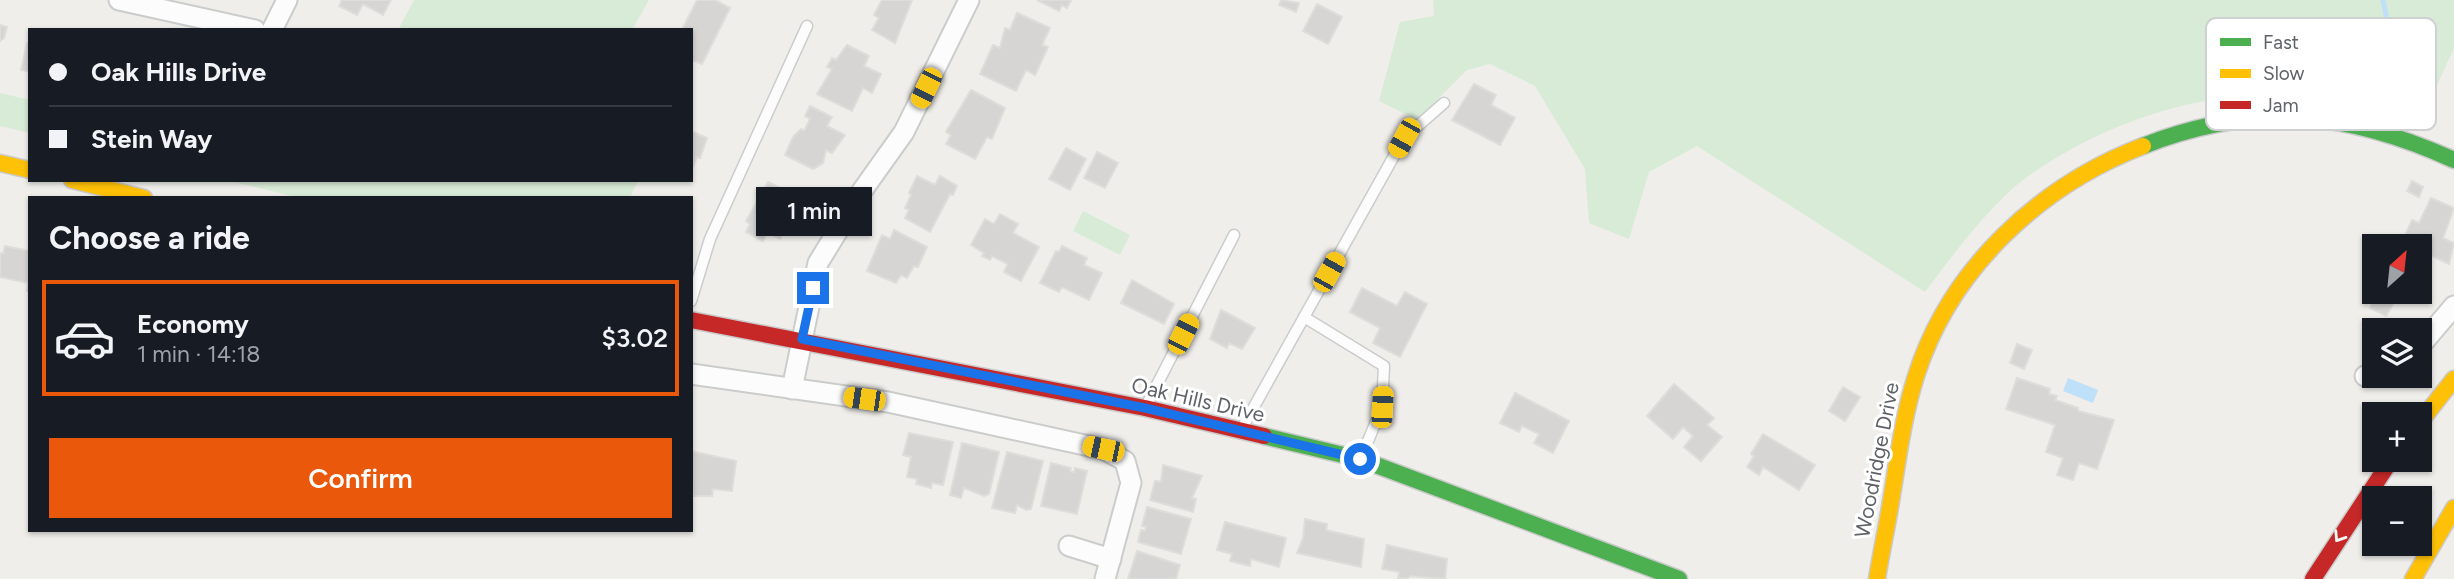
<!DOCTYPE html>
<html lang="en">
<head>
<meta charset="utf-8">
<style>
	:root { --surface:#171b24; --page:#242831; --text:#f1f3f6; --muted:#9ea1a6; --line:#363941; --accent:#ea580c }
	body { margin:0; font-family:Figtree,sans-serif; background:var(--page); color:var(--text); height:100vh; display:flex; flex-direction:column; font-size:26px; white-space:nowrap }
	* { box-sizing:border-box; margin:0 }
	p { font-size:23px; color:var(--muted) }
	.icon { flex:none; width:38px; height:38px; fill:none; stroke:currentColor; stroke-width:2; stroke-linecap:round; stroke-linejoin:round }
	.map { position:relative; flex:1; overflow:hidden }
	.side { position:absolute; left:28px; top:196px; width:665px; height:336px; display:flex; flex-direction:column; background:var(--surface); border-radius:0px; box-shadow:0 2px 5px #0004 }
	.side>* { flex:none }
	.hud { position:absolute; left:28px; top:28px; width:665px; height:154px; border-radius:0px; box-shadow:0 2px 5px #0004; display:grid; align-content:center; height:154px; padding:0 21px; background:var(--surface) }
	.needle { width:46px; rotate:27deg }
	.tools { position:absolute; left:2362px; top:234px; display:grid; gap:14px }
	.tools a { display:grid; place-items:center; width:70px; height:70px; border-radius:0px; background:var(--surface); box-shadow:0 2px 5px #0004; font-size:35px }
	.end { position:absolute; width:32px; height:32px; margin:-16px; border:9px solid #1a73e8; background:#fff; box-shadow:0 0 0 4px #fff }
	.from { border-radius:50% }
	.bubble { position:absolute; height:49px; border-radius:0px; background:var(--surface); box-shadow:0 2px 5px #0004; font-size:23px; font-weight:600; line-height:49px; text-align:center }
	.car { position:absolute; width:21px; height:42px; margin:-21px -10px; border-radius:9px; box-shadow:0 0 5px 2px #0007; background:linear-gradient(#f5c518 24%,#345 0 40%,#f5c518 0 76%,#345 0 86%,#f5c518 0) }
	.hud b { display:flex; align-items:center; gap:24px; height:66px; font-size:26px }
	.hud b+b { border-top:2px solid var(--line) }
	.hud i { width:18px; height:18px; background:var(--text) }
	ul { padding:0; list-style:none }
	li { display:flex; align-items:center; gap:21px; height:116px; margin:0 14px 10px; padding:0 7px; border:4px solid transparent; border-radius:0px }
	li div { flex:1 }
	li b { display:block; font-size:26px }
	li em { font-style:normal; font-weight:600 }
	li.active { border-color:var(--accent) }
	li>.icon { width:63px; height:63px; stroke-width:1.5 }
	h2 { padding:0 21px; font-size:32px; line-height:84px }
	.button { display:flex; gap:14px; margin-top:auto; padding:14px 21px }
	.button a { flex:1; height:80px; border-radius:0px; background:var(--accent); color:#fff; font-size:28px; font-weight:600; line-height:80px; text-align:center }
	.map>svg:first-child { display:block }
</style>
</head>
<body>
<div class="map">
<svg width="2454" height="579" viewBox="0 0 2454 579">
	<rect width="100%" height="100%" fill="#efeeea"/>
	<g fill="#d8ebd6">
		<polygon points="414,0 649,0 632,30 398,30"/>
		<path d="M1433,0h1021v48l-32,70c-114,-42 -239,-28 -345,28 -22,12 -47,27 -66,44 -33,31 -59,66 -86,102l-228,-146 -48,26 -20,67 -40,-16 -4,-54 -50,-83 -45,-22 -23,6 -50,50 -38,-19 21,-79 34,-6z"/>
		<polygon points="0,93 30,100 30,133 0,126"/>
		<polygon points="227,180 638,180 630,198 300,198"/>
		<polygon points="1083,211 1130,235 1120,255 1073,231"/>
	</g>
	<polygon fill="#bfe0f9" points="2068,378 2098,390 2093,403 2063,391"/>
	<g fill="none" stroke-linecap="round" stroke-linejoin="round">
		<polyline stroke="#bfe0f9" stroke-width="5" points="2383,0 2389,29 2423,110"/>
	</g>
	<g fill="#d6d5d3" stroke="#deddd9" stroke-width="2">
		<polygon points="342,0 391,0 383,15 363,4 357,15 339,6"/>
		<polygon points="697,0 715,0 730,8 702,64 691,60 691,30 682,30"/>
		<polygon points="882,0 912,0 895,43 872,30 879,18 874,15"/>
		<polygon points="1037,0 1071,0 1067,8 1062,5 1059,11"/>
		<polygon points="1281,0 1299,3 1296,12 1279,5"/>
		<polygon points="1317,4 1342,17 1328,44 1303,31"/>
		<polygon points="1017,13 1050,28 1042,45 1048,47 1035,75 1026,70 1016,91 980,74 993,45 1000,48 1005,28 1010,30"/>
		<polygon points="0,25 7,27 4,38 0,41"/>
		<polygon points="27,43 30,44 30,72 21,70"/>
		<polygon points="847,45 869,56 864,66 881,74 872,93 863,88 852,111 817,94 832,69 827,67 832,58 836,60"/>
		<polygon points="1474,84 1496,95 1491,105 1515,118 1500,145 1452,120"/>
		<polygon points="971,90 1005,108 992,139 987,137 975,159 946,144 951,135 946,132"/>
		<polygon points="810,106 832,117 827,126 845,135 832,153 826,150 823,163 813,169 785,155 793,137 801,129 804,131 810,119 805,116"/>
		<polygon points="691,131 707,138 700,158 697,157 693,167"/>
		<polygon points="1066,148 1086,159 1070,190 1049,179"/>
		<polygon points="1097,152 1118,163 1105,188 1084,178"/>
		<polygon points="917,176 935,185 940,176 957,186 953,195 950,194 930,232 905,218 909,210 905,208 911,195 909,193"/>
		<polygon points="2412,181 2423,187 2419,197 2407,191"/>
		<polygon points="768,182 798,197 793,206 796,208 780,239 767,232 763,241 746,232 750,224 746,221"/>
		<polygon points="2431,198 2454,208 2443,238 2454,243 2449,264 2430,255 2428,262 2420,258 2420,247 2401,244 2412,220 2419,223"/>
		<polygon points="1000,214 1018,224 1013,233 1039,247 1021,281 1004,272 1008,264 992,256 990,260 982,256 984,253 971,245 985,219 994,224"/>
		<polygon points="894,230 927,247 918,267 914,266 907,278 901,275 896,283 867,271 882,235 890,239"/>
		<polygon points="5,246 30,251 30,291 27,291 28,283 0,277 0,253 3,254"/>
		<polygon points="1062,246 1087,258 1084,265 1102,273 1089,300 1062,287 1059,292 1040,283 1056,251 1059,252"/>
		<polygon points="2375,276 2375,292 2400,292 2386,316 2370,308 2374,299 2366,295"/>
		<polygon points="1132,280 1174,304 1164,324 1121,303"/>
		<polygon points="1362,288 1397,306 1405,292 1427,304 1400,357 1373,343 1380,328 1350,312"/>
		<polygon points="1221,310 1255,328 1242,349 1229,343 1227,348 1210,339"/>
		<polygon points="2017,344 2032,350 2024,369 2010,363"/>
		<polygon points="2017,378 2050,389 2049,394 2057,396 2055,400 2078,408 2078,411 2114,420 2097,469 2079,463 2073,480 2057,475 2063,458 2046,452 2055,425 2006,409"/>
		<polygon points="1674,384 1714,418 1707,425 1722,437 1701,461 1684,447 1693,436 1683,427 1673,439 1647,416"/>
		<polygon points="1843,387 1860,397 1845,421 1829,411"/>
		<polygon points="1515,393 1569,421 1553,453 1534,443 1539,434 1522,426 1519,432 1500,423"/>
		<polygon points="909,433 953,442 943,485 932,483 931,488 916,484 917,479 907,477 911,457 903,455"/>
		<polygon points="1763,434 1815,465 1799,490 1763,467 1759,475 1747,467 1754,456 1751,454"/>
		<polygon points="962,443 999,452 989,494 984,496 964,488 961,498 950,495"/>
		<polygon points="691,451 736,461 732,491 713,489 712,496 693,496"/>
		<polygon points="1007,452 1043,461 1031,509 1026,510 1017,505 1015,513 992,508"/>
		<polygon points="1051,463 1071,468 1070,471 1074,473 1075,468 1087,471 1077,514 1041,506"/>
		<polygon points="1163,465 1202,476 1192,498 1196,499 1193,512 1150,500 1155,481 1161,482"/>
		<polygon points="1147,507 1191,519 1181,554 1138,542 1141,530 1145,531 1146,527 1142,526"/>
		<polygon points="1305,519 1327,524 1326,530 1364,539 1361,567 1297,553 1303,538"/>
		<polygon points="1225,522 1286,538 1279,567 1251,559 1250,566 1230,561 1232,554 1217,550"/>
		<polygon points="1387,545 1447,559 1445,579 1411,576 1406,579 1398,578 1399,572 1382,569"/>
		<polygon points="1137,551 1180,565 1176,579 1128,579"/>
	</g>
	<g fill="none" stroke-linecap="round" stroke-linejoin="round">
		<defs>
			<g id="lane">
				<polyline points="691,301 710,239 807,26"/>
				<polyline points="1304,317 1384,366 1382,407 1361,458"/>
				<polyline points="1145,408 1234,235"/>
				<polyline points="1241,430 1404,138 1444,103"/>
			</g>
			<g id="street">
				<polyline points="119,0 255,30"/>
				<polyline points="272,30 287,0"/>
				<polyline points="2420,346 2454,306"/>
				<polyline points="691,374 888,402 1103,449 1125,461 1131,483 1105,579"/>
				<polyline points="2365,376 2375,372"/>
				<polyline points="792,389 818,263 862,191 904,132 969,0"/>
				<polyline points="1069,546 1111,559"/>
			</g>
			<g id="fast">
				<path d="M2143,146c112,-44 203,-35 311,14"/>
				<polyline points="1264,436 1360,459 1679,579"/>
			</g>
			<g id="slow">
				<polyline points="0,163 30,170"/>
				<polyline points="72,180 144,198"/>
				<polyline points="2420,422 2454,379"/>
				<path d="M1877,579c4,-26 10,-52 14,-78 7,-42 12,-84 25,-125 34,-107 123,-190 227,-230"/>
				<polyline points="2413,579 2454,508"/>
			</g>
			<g id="jam">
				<polyline points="691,320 1145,408 1264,436"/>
				<polyline points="2313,579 2391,460"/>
			</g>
		</defs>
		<use href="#lane" stroke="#cbcccc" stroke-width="13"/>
		<use href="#street" stroke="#cbcccc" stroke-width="23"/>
		<use href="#fast" stroke="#cacacb" stroke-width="19"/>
		<use href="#slow" stroke="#cacacb" stroke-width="19"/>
		<use href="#jam" stroke="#cacacb" stroke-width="19"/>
		<use href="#lane" stroke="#fdfcfc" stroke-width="10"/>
		<use href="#street" stroke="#fdfcfc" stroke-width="19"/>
		<use href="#fast" stroke="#4caf50" stroke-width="16"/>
		<use href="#slow" stroke="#ffc107" stroke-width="16"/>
		<use href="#jam" stroke="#c62828" stroke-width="16"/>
	</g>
	<defs><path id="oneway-chevron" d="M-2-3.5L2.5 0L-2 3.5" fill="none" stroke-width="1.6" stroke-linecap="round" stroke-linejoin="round" transform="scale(1.75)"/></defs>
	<use stroke="#f6fbf6" href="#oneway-chevron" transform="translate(2339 537) rotate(123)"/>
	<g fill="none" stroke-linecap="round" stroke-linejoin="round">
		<polyline stroke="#1a73e8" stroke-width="9" points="813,288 802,339 1145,408 1360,459"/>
	</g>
	<g text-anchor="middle" stroke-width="6" stroke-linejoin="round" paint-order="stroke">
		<g font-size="21" fill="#5f6368" stroke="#fff">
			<text transform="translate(1198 400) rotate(13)" y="7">Oak Hills Drive</text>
			<text transform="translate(1877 460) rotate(-79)" y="7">Woodridge Drive</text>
		</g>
	</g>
	<rect x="2206" y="18" width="230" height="112" rx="10" fill="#fff" stroke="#cfd0d2" stroke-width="2"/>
	<rect x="2220" y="38" width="31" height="8" fill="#4caf50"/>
	<rect x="2220" y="69" width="31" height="9" fill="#ffc107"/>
	<rect x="2220" y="101" width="31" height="8" fill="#c62828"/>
	<g font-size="19" fill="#5f6368">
		<text x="2263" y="49">Fast</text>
		<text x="2263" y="80">Slow</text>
		<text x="2263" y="112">Jam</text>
	</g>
</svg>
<div class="tools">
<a><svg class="needle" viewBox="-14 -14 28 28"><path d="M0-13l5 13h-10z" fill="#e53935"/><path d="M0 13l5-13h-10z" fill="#9ea1a6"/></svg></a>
<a><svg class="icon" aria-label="layers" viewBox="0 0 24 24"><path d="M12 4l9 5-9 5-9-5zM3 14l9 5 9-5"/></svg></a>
<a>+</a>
<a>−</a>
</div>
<i class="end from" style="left:1360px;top:459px"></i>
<i class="end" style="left:813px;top:288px"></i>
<div class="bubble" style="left:756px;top:187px;width:116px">1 min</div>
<i class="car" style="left:926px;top:88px;rotate:206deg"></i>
<i class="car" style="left:1404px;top:138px;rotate:209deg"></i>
<i class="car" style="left:1329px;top:272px;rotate:29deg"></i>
<i class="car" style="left:1183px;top:334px;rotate:27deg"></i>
<i class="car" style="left:864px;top:399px;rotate:278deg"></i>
<i class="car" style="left:1382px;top:407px;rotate:3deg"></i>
<i class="car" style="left:1103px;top:449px;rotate:282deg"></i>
<div class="hud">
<b><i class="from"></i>Oak Hills Drive</b>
<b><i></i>Stein Way</b>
</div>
<section class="side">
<h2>Choose a ride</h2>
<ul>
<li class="active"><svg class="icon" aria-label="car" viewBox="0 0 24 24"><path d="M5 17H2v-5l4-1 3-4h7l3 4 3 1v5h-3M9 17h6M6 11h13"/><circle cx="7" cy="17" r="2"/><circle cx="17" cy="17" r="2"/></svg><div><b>Economy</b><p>1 min · 14:18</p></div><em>$3.02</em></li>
</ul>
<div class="button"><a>Confirm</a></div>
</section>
</div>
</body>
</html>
